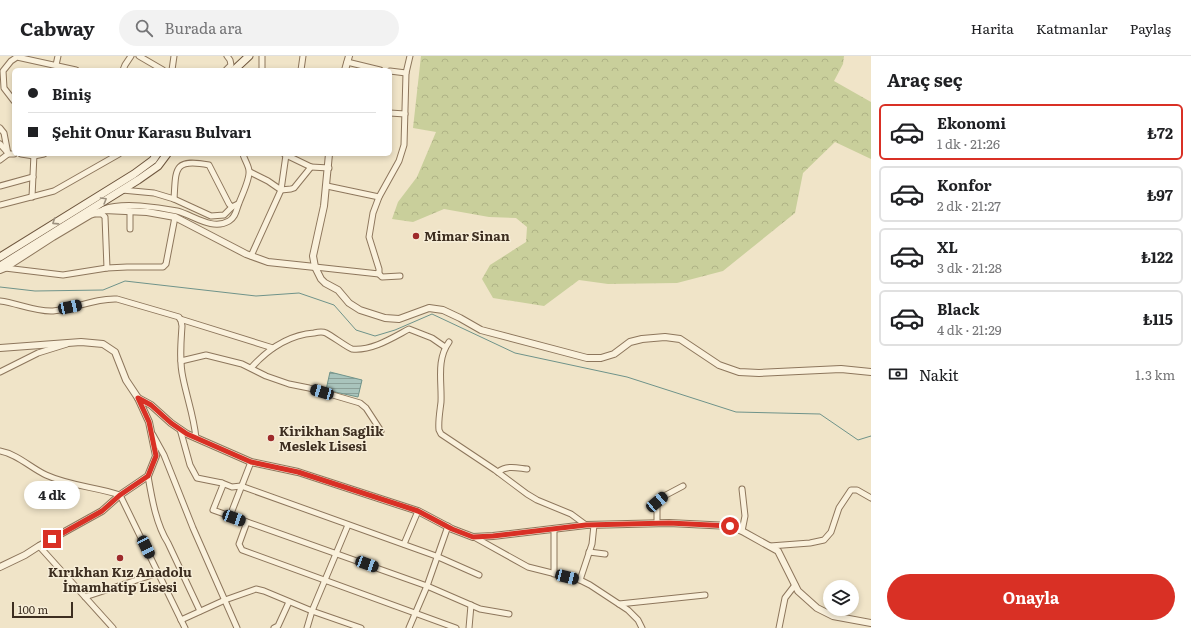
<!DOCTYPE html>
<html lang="tr">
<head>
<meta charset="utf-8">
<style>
	:root { --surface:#fff; --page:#f2f2f2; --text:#202124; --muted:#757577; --line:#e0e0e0; --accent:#d93025 }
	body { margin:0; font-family:Literata,serif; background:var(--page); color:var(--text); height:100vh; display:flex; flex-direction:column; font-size:15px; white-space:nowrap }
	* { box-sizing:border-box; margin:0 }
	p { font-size:13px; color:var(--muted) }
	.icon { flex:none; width:22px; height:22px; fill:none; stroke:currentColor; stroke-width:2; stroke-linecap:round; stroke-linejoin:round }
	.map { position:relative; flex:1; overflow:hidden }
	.sheet { display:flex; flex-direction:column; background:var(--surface); width:320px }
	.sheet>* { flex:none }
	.guide { position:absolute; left:12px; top:12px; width:380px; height:88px; border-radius:6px; box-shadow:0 2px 6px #0003; display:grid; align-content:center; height:88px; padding:0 16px; background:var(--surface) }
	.controls { position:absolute; left:823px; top:524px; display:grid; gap:8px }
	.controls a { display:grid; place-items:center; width:36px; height:36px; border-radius:50%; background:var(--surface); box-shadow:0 2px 6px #0003; font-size:20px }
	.scale { position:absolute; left:12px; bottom:10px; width:61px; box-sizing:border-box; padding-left:4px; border:2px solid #3d2e20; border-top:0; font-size:11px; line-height:14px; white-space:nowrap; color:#3d2e20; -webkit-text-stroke:3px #f7eed8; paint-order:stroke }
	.end { position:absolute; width:18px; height:18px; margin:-9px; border:5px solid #d93025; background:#fff; box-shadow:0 0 0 2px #fff }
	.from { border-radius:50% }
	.bubble { position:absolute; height:28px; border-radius:14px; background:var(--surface); box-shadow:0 2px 6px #0003; font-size:13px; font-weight:700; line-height:28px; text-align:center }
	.car { position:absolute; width:12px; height:24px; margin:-12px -6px; border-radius:5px; box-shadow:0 0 3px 1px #0007; background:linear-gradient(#222 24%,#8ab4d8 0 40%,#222 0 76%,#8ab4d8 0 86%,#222 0) }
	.guide b { display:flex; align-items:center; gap:14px; height:38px; font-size:15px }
	.guide b+b { border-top:1px solid var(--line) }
	.guide i { width:10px; height:10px; background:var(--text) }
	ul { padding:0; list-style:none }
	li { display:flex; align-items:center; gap:12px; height:56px; margin:0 8px 6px; padding:0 8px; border:2px solid var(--line); border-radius:6px }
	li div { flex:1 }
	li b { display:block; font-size:15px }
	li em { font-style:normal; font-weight:700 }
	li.current { border-color:var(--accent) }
	li>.icon { width:36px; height:36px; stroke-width:1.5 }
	h2 { padding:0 16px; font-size:18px; line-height:48px }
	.pay { display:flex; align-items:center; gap:10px; height:44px; padding:0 16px; font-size:15px }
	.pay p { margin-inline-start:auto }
	.cta { display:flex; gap:8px; margin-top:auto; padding:8px 16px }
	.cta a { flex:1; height:46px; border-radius:24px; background:var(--accent); color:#fff; font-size:16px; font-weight:700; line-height:46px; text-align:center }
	header { display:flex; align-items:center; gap:24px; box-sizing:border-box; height:56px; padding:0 20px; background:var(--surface); border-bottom:1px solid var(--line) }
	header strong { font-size:19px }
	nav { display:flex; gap:22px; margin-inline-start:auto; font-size:14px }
	.search { width:280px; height:36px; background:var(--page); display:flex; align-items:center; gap:10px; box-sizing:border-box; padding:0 14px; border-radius:22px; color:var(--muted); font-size:15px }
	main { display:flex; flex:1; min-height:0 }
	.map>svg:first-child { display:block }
</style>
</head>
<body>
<header>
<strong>Cabway</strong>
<div class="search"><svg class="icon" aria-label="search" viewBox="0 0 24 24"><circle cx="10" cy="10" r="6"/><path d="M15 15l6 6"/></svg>Burada ara</div>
<nav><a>Harita</a><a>Katmanlar</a><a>Paylaş</a></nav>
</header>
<main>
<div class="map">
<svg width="871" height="572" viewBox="0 0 871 572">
	<defs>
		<pattern id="forest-crowns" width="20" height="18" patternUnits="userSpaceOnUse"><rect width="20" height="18" fill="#c9cf9b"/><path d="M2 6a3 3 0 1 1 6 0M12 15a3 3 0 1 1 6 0" fill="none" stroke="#aeb285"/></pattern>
		<pattern id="water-rules" width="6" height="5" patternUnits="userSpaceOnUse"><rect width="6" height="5" fill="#a9c4bc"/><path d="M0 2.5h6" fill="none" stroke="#8ba098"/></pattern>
	</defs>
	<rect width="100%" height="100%" fill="#f0e4c8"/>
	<polygon fill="url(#forest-crowns)" points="421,0 844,0 843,8 834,25 871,46 871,103 835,86 803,117 795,157 723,215 677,227 608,228 579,224 544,250 493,242 482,223 490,209 526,186 527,171 516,162 489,161 444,153 413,166 392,163 398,146 417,121 436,76 413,72"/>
	<polygon fill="url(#water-rules)" stroke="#6f938a" points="330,316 362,324 358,341 326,334"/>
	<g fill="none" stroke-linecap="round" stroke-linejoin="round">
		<polyline stroke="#6f938a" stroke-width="1" points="0,231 35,235 103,234 125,225 256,240 299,237 334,249 356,274 375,280 395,274 432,258 515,297 627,321 736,356 820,358 858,384 871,380"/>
		<defs>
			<g id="minor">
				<polyline points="139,0 163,14"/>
				<polyline points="347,6 380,14"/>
				<polyline points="56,9 58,0"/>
				<polyline points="123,14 125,9 131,0"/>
				<polyline points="172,14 174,0"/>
				<polyline points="226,14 231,9 230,4 227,0"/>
				<polyline points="262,14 262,0"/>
				<polyline points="301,14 303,0"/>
				<polyline points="390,15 406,17 410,0"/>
				<polyline points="14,45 4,32 3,15 11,5 17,1 76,14"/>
				<polyline points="390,57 405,58"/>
				<polyline points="0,72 4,77 8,98"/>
				<polyline points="0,88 8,97"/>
				<polyline points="21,98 34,100 44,98"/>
				<polyline points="0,104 8,98 14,98"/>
				<polyline points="311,111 329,112"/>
				<polyline points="250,116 268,125 281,134 291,133 294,132 311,111 284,98"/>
				<polyline points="0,130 33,121"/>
				<polyline points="327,130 379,141"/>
				<polyline points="122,134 154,137 174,143 211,160 224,159 232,151 238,148"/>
				<polyline points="32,141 34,98"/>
				<path d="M174,143c2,-30 -1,-41 35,-34l20,39 3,3"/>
				<polyline points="0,149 54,135 119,98"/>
				<path d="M104,153c18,-7 54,-2 73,2 16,4 35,20 52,10 7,-4 7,-11 10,-18 3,-8 11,-24 10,-32 0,-5 -5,-12 -6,-17"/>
				<polyline points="130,155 130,173"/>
				<polyline points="96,158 102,158 105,161 107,212"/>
				<polyline points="251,200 281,134 286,99"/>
				<polyline points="315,211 379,218 379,213 369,181 373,157 379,141 399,105 404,89 406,17"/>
				<polyline points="5,212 63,219 107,212 127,211 163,211 166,208 175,161"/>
				<polyline points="379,218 382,221 400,220"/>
				<path d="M0,245c17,2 35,11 53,10 22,-2 41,-13 64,-12l62,18 2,4 1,5c-1,16 -3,35 1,52 4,20 11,39 13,60"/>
				<polyline points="180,263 273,292"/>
				<path d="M449,286c-13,18 -7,40 -8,60 -1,9 -3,19 -2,28l2,4 54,36 32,24 10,6 34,14 15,11"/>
				<polyline points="181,305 206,299 242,308 266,320 289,328 309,332 360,347 366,352 381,375"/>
				<path d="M251,312c16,-18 38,-33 63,-35 4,-1 8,-2 12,0 6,3 22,15 26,16 20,2 40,-11 57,-20l23,9 13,9"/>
				<polyline points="0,316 38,297 67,288"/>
				<polyline points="180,373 190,409 197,422 222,427 223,429 213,454 230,460"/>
				<polyline points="153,379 164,399 193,472 237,572"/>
				<path d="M0,395c17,3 31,17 46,24 24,11 50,12 74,20l65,133"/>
				<polyline points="251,406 230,460 427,530 480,553 509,558"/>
				<path d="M498,416c9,-7 19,-4 29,-3"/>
				<path d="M148,420c4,23 8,48 20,67l32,68"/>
				<polyline points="222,427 232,431 241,430 436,500 479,519"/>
				<polyline points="742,433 745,460 742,475"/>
				<polyline points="247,466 239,488 242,494 456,572"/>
				<polyline points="657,467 657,446 666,439 683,430"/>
				<polyline points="554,473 554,518"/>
				<polyline points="474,481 528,511 580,524 590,529 628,554 638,564 642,572"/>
				<polyline points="404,488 418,455"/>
				<polyline points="39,490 113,572"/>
				<polyline points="770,490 810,487 824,484 831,476 839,452 851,434 857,434 871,442"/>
				<polyline points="589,496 605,498"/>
				<polyline points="580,524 592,488 594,469"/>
				<polyline points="85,541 158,517"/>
				<polyline points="619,548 705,539"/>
				<polyline points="181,564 225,544 256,533 264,535 312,555 361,572"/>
				<polyline points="274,572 278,570 289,546"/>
				<polyline points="307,572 312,555 348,469"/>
				<polyline points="409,572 427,530 448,470"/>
				<polyline points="469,572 471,549"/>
				<polyline points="779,572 785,542 795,529"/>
			</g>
			<g id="tertiary">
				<polyline points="345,14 349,0"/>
				<polyline points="329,98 324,150 313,200 315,211 321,223 325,227 338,234 349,247 360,254 385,262 399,263 429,252 443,254 460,262 481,274 587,302 601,302 614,298 630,286 642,283 665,281 680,283 719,309 739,316 759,317 841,313 871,316"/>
				<polyline points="0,214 5,212 53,181 90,159 104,154 147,156 175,161 246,198 268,206 315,211"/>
				<polyline points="0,292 81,286 103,288 115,296 126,324 138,342 149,366 156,400 148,420 120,439 102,455 39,490 25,499 0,511"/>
				<polyline points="138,342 151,349 171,367 187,378 251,406 298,416 418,455 452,473 473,481 493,480 586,469 669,467 730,470 742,475 778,495 798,535 817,552 833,560 871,567"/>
			</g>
			<g id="secondary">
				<polyline points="234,14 249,0"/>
				<polyline points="0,201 134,118 153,104 157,98"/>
				<polyline points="0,210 138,124 158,110 167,98"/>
			</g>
		</defs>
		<use href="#minor" stroke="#8d765c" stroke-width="7"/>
		<use href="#tertiary" stroke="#8d765c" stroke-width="8"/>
		<use href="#secondary" stroke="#6f573f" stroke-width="9"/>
		<use href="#minor" stroke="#faf1dc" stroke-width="5"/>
		<use href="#tertiary" stroke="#faf1dc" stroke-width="6"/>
		<use href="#secondary" stroke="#faf1dc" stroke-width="7"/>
	</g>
	<defs><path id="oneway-chevron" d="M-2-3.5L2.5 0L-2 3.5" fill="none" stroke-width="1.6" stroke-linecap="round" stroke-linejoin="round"/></defs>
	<g stroke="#9c907e">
		<use href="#oneway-chevron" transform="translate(104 144) rotate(-31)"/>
		<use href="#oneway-chevron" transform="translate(55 166) rotate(147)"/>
	</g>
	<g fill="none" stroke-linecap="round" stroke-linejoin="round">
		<polyline stroke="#d93025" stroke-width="5" points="52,483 102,455 120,439 148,420 156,400 149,366 138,342 151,349 171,367 187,378 251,406 298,416 418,455 452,473 473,481 493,480 586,469 669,467 730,470"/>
	</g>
	<g fill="#9e2a2b" stroke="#f7eed8" stroke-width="1.5">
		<circle cx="416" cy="180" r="4"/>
		<circle cx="271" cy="382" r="4"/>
		<circle cx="120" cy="502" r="4"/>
	</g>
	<g text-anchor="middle" stroke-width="3" stroke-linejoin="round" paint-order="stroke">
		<g font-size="13" font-weight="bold" fill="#3d2e20" stroke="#f7eed8" text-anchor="start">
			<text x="424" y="185">Mimar Sinan</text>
			<text x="279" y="380">Kirikhan Saglik<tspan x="279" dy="15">Meslek Lisesi</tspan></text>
			<text x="120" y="521" text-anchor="middle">Kırıkhan Kız Anadolu<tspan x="120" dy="15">İmamhatip Lisesi</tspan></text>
		</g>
	</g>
</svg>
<div class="controls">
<a><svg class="icon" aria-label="layers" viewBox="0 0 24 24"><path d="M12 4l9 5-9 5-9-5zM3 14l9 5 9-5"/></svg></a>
</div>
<div class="scale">100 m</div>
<i class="end from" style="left:730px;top:470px"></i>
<i class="end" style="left:52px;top:483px"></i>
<div class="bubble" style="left:24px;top:425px;width:56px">4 dk</div>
<i class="car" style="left:70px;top:251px;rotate:78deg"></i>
<i class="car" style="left:322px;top:336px;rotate:286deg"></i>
<i class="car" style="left:657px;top:446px;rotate:50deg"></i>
<i class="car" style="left:234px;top:462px;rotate:110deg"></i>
<i class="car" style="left:146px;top:491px;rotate:154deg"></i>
<i class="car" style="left:367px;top:508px;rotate:110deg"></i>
<i class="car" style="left:567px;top:521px;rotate:104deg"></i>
<div class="guide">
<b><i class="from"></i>Biniş</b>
<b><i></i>Şehit Onur Karasu Bulvarı</b>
</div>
</div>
<section class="sheet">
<h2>Araç seç</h2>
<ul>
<li class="current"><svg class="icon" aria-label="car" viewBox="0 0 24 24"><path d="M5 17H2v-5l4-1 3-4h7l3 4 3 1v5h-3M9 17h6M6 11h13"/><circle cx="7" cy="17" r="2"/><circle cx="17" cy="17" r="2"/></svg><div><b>Ekonomi</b><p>1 dk · 21:26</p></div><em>₺72</em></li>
<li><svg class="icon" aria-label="car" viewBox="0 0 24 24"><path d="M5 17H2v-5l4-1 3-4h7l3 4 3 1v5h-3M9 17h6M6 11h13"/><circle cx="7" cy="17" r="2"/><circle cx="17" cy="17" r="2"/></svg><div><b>Konfor</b><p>2 dk · 21:27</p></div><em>₺97</em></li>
<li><svg class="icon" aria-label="car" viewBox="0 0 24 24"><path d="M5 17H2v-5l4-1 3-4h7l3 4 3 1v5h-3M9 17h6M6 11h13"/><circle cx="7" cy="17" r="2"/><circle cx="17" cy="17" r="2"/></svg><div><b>XL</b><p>3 dk · 21:28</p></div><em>₺122</em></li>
<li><svg class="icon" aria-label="car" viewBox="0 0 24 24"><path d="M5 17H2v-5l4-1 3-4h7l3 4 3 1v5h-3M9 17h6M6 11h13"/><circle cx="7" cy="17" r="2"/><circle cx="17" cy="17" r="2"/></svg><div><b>Black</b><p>4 dk · 21:29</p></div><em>₺115</em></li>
</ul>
<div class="pay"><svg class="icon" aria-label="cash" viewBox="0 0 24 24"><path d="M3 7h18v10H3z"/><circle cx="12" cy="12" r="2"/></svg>Nakit<p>1.3 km</p></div>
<div class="cta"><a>Onayla</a></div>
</section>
</main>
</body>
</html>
